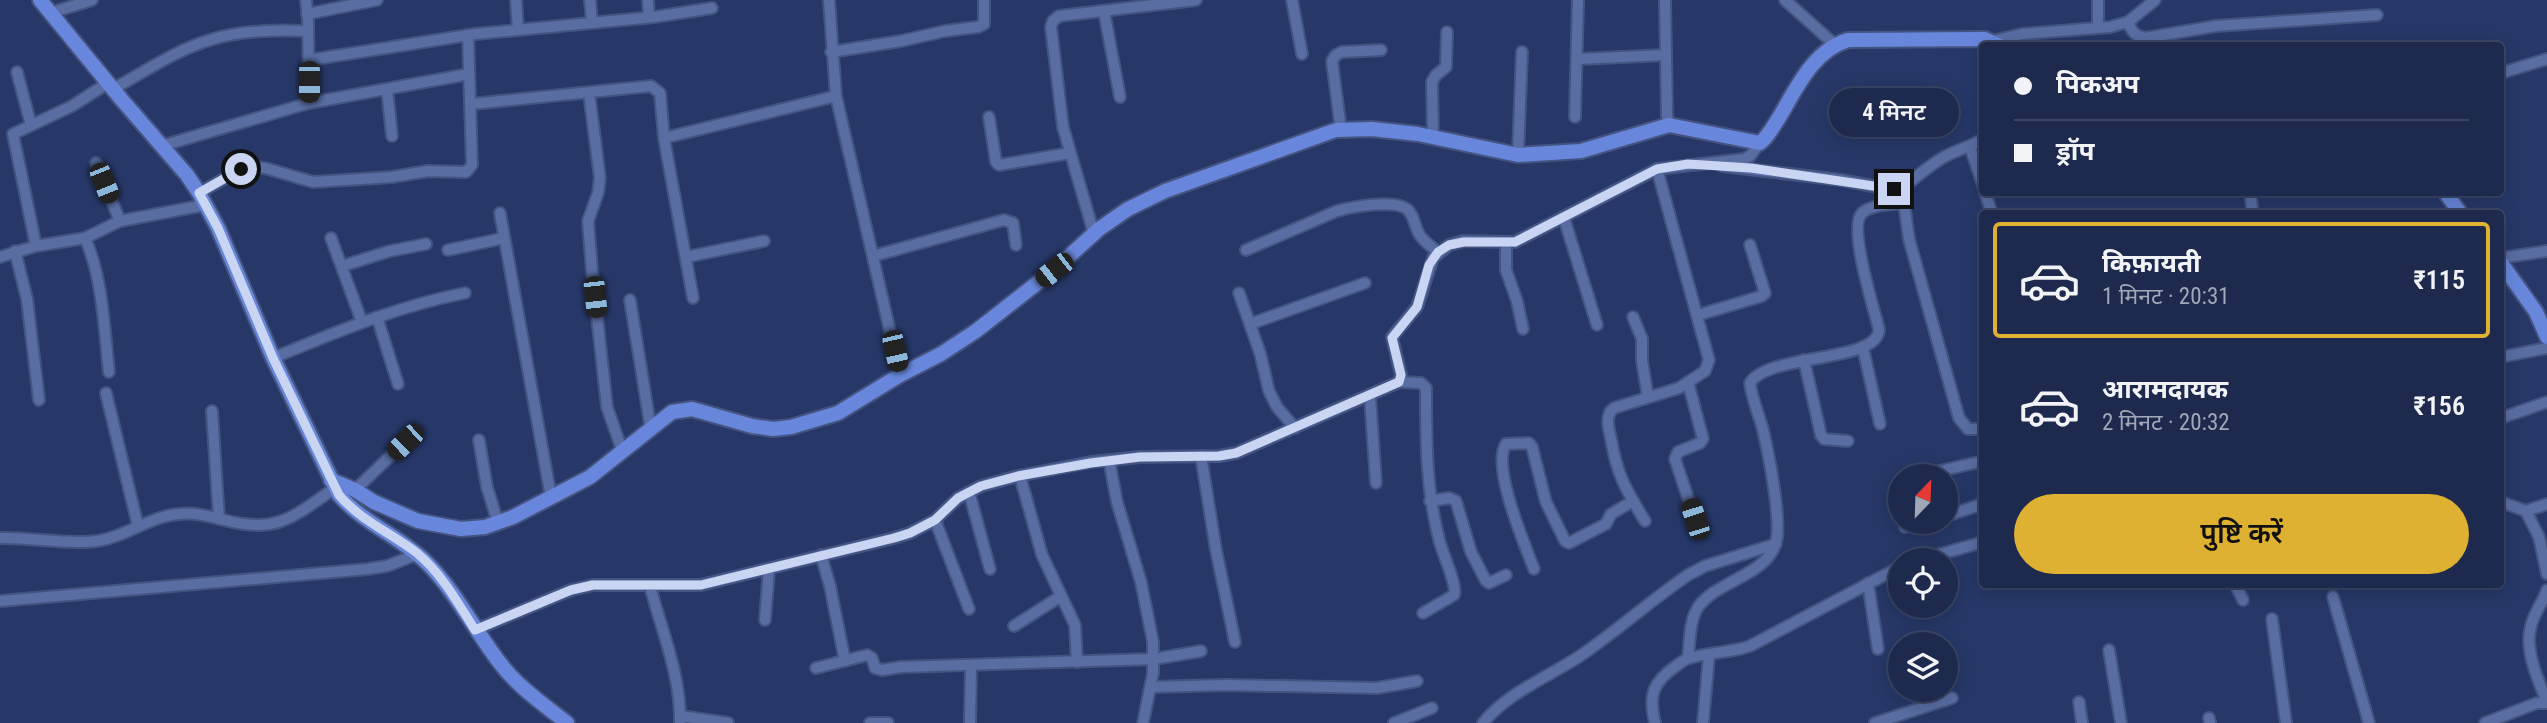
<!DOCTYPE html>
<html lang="hi">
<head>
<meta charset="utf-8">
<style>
	:root { --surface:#1d2a4e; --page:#253255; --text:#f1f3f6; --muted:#a0a7b6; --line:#3b4666; --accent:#deb133 }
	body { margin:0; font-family:"Roboto Condensed","Noto Sans Devanagari",sans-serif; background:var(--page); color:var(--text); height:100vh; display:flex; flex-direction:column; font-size:26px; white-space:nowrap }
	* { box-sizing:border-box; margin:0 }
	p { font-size:23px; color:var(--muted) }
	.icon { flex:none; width:38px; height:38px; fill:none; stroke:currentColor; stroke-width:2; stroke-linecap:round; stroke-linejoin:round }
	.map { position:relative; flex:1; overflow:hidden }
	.sheet { position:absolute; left:1979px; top:210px; width:525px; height:378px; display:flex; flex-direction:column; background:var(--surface); border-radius:7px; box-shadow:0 4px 18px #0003,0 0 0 2px var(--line) }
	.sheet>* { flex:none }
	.top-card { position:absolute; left:1979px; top:42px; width:525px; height:154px; border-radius:7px; box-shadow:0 4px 18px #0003,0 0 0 2px var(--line); display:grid; align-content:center; height:154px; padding:0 35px; background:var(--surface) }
	.needle { width:46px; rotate:23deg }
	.buttons { position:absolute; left:1888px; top:464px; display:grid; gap:14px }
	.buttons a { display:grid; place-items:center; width:70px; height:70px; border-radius:50%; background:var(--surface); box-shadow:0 4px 18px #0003,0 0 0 2px var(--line); font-size:35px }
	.end { position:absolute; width:32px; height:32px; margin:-16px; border:9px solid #c9d5f2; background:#111; box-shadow:0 0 0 4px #111 }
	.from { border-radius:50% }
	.bubble { position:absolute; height:49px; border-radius:24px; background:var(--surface); box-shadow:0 4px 18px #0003,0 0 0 2px var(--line); font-size:23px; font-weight:600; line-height:49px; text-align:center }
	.car { position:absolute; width:21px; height:42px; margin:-21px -10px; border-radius:9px; box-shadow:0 0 5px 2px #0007; background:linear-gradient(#222 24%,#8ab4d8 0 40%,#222 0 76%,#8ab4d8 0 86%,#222 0) }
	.top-card b { display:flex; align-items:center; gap:24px; height:66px; font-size:26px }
	.top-card b+b { border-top:2px solid var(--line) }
	.top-card i { width:18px; height:18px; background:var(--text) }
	ul { padding:12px 0 0; list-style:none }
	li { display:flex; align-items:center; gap:21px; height:116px; margin:0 14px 10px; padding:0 21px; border:4px solid transparent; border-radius:7px }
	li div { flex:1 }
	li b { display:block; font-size:26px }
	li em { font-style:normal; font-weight:600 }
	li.active { border-color:var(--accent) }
	li>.icon { width:63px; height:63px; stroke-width:1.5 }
	.cta { display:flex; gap:14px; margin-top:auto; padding:14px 35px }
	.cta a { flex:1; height:80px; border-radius:42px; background:var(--accent); color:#111; font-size:28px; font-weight:600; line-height:80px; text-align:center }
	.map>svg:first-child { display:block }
</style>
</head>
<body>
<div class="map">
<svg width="2547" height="723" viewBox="0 0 2547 723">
	<rect width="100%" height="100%" fill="#273868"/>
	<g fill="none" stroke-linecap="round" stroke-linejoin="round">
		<defs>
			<g id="street">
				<polyline points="306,0 308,20 309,103"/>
				<polyline points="516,0 518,30"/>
				<polyline points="590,0 592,23"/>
				<polyline points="648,0 649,17"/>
				<polyline points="829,0 836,96 900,375"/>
				<polyline points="1292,0 1302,54"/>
				<polyline points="1665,0 1667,115 1669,125"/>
				<polyline points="1785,0 1834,44"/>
				<polyline points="2098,0 2098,28"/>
				<polyline points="1104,11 1120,97"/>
				<polyline points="50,13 92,0"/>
				<polyline points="307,14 377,0"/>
				<path d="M2128,22c4,10 6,13 17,16l71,-12 161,-11"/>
				<polyline points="1992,41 2022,34 2110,27 2128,22 2155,0"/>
				<polyline points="831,52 901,41 945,31 978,27 984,24 984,0"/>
				<polyline points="1578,59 1665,55"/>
				<polyline points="309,60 475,34 654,17 712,8"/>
				<polyline points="17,72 31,125"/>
				<polyline points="2501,73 2547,59"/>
				<path d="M113,89c31,-17 63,-39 97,-49 31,-10 66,-10 98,-9"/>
				<polyline points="387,89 392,136"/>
				<polyline points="589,93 600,178 598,193 588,221 592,271 607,407 623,453"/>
				<polyline points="471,104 651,86 660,93 664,138 693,298"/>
				<polyline points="989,117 996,162 999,165 1070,153"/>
				<polyline points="1575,117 1578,0"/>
				<polyline points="1341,130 1332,61 1336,55 1342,52 1381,50"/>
				<polyline points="1433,137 1432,82 1436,75 1446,67 1447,32"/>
				<polyline points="664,138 836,96"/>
				<polyline points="161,146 309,103 469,74"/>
				<polyline points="1970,147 1983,185"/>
				<polyline points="1518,155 1522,52"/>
				<polyline points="96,163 120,221"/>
				<polyline points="1722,166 1841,180 1899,191 1904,203 1909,239 1959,418 1968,429 1983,429"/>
				<path d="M1899,191c15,-12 30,-26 47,-35 12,-7 25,-9 37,-17"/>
				<polyline points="1985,192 1992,214"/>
				<polyline points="2250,192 2253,214"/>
				<polyline points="199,193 241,169 252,167 265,168 313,182 392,177 428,171 466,172 472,165 468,35"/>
				<polyline points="500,213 551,497"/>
				<polyline points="1564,218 1597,325"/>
				<polyline points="1094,234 1063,127 1051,27 1053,21 1059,16 1196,0"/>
				<path d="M85,238c18,41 19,90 24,134"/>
				<polyline points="331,238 362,322"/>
				<polyline points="1506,244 1506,270 1517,301 1523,329"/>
				<polyline points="36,246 13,134 72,106 108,83"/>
				<polyline points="448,250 504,238"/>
				<path d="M1246,250l91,-39c14,-4 61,-13 72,0 5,6 6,15 9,21 4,9 13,14 20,20"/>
				<polyline points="15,251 27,299 39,400"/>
				<polyline points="873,256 1004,220 1013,223 1016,245"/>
				<polyline points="0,257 36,246 85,238 120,221 205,205"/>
				<polyline points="686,257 764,241"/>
				<polyline points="2501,258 2547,251"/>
				<polyline points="342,266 390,251 426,244"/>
				<polyline points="1239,293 1260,353 1269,391 1277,407 1295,428"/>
				<polyline points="630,300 651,430"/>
				<polyline points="1698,315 1762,296 1765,293 1750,245"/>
				<polyline points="377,317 398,384"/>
				<polyline points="1633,317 1642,339 1642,361 1648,397"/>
				<polyline points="1250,324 1365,283"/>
				<polyline points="1863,348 1880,424"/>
				<polyline points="2501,357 2547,348"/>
				<path d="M273,358c63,-26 125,-52 192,-65"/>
				<polyline points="1804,360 1821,435 1824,439 1848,441"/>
				<path d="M1399,382l22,1 5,5c0,52 0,101 13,151 3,14 19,47 15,56l-31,18"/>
				<polyline points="1688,382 1703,439 1700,443 1678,452 1675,459 1695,519"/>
				<polyline points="106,393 138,526"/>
				<polyline points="1370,396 1376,483"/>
				<polyline points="212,411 219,519"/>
				<polyline points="2501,418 2547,402"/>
				<polyline points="479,440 487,487 498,523"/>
				<polyline points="1201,456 1216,550 1235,642"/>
				<polyline points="1109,460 1117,502 1141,582 1153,642 1153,673 1143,723"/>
				<polyline points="1927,474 1983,461"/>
				<polyline points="1020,476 1042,555 1075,625 1077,662"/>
				<polyline points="355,490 405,442"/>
				<polyline points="969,492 990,569"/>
				<polyline points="1430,501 1449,498 1456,501 1471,552 1486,581 1489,583 1506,575"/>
				<polyline points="2501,502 2526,511 2547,504"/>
				<polyline points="2526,511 2539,537 2547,574"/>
				<polyline points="1946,516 1983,504"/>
				<polyline points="935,520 969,609"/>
				<path d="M1645,521c-19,-31 -28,-46 -34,-82 -2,-9 -5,-18 -1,-27l4,-4 65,-20 26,-17 4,-11 -52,-191"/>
				<polyline points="1905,527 1925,522"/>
				<path d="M0,538c32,-1 65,7 97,3 29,-4 53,-25 82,-27 18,-2 36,4 53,8 48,11 66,-9 103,-34"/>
				<polyline points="821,555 830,586 845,661"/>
				<polyline points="1920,560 1983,542"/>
				<path d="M1534,569c-9,-24 -43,-103 -28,-125l23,-1 3,4 14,55 19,39 4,2 37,-19 5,-10 22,-13"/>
				<polyline points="1868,583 1878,649"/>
				<polyline points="2235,584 2243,600"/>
				<path d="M650,586c12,46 31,89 30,137"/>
				<path d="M2547,590c-4,12 -13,23 -16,36 -7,23 7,54 16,76"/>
				<polyline points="2333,597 2369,723"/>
				<polyline points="0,601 368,569 387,566 418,554"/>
				<polyline points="2272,619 2286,723"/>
				<polyline points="765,620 769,569"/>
				<polyline points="1014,626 1061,596"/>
				<polyline points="475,630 571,590 593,585 701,585 894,538 910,533 935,520 958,498 981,486 1018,476 1091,462 1140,457 1219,456 1236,453 1399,382 1401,375 1392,337 1417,307 1433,258 1449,245 1463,241 1515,242 1657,169 1744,159 1750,156 1760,143"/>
				<polyline points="2109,650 2121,723"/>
				<path d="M1688,658c2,-16 1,-39 11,-52 20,-27 73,-31 78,-69 3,-24 -8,-82 -14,-107 -4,-15 -11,-31 -13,-47 18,-30 129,-20 129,-54 -5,-19 -31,-103 -17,-116 10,-9 29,-8 42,-10"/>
				<polyline points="816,668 867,655 872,658 875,668 882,670 901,667 1154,659 1201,651"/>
				<polyline points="1151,687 1227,685 1377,688 1417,681"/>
				<polyline points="2079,702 2082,723"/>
				<polyline points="680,716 728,723"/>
				<polyline points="2209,718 2210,723"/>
				<polyline points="870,723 888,723"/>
				<polyline points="970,723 971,665"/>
				<polyline points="1394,723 1432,708"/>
				<path d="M1483,723c24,-30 65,-46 97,-67 37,-25 71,-56 108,-81l17,-9 71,-22"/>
				<path d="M1655,723c-7,-28 -2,-41 21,-57 4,-3 9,-7 14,-8 20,-6 40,-5 60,-12l150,-79"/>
				<polyline points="1703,723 1709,655"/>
				<polyline points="1875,723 1952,698"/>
				<polyline points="2485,723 2537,703 2547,703"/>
			</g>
			<g id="secondary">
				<path d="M40,0l82,100 65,75 12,18 19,35 55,130 66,137c24,28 62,42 88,68 29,29 48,68 73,100 18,24 43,41 67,60"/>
				<polyline points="2445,192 2461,214"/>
				<polyline points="2501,263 2536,312 2547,337"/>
				<path d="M331,480l24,10 19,12 44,19 43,8 24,-2 28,-10 77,-40 82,-65 20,-3 60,17 21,3 18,-2 47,-14 62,-38 41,-21 35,-23 78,-61 45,-41 29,-20 37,-18 171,-61 36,-1 46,5 100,21 63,-4 88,-26 91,18c9,-7 14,-18 20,-27 17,-29 34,-66 68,-76l137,-1 15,7"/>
			</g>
		</defs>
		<use href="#street" stroke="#445481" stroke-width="14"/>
		<use href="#secondary" stroke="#445481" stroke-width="18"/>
		<use href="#street" stroke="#596da3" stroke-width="10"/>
		<use href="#secondary" stroke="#6887dc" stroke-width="14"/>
	</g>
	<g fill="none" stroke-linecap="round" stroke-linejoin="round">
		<path stroke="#c9d5f2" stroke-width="9" d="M241,169l-42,24 19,35 55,130 66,137c21,25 52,38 78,58 25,21 41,50 58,77l96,-40 22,-5h108l193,-47 16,-5 25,-13 23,-22 23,-12 37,-10 73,-13 49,-6 79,-1 17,-3 163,-71 2,-7 -9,-37 25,-31 12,-42 9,-13 11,-7 15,-3h51l142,-73 31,-5 63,4 143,21"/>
	</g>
</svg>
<div class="buttons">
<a><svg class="needle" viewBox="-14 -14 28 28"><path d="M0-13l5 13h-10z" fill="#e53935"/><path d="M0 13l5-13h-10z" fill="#a0a7b6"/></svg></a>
<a><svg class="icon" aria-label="locate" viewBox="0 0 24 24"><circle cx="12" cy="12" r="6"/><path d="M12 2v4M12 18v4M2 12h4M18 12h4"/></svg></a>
<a><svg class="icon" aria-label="layers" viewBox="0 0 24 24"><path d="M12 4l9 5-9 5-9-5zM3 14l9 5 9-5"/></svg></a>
</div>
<i class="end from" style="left:241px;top:169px"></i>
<i class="end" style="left:1894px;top:189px"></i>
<div class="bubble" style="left:1829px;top:88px;width:130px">4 मिनट</div>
<i class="car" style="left:309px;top:82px;rotate:180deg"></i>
<i class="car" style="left:104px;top:183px;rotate:158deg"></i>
<i class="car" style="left:1054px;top:270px;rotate:232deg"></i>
<i class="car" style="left:595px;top:297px;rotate:174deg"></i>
<i class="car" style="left:895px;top:351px;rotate:167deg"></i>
<i class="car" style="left:405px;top:442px;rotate:226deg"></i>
<i class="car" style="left:1695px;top:519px;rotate:342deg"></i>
<div class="top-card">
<b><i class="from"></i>पिकअप</b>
<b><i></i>ड्रॉप</b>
</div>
<section class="sheet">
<ul>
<li class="active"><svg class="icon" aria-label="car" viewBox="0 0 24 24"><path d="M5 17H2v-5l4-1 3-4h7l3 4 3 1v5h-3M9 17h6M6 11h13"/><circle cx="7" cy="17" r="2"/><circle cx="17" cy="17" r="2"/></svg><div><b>किफ़ायती</b><p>1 मिनट · 20:31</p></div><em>₹115</em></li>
<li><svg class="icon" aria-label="car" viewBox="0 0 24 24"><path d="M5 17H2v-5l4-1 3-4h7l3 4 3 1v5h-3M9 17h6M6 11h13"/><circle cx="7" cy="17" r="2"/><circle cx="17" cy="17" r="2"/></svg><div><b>आरामदायक</b><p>2 मिनट · 20:32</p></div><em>₹156</em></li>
</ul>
<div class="cta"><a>पुष्टि करें</a></div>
</section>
</div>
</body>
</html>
